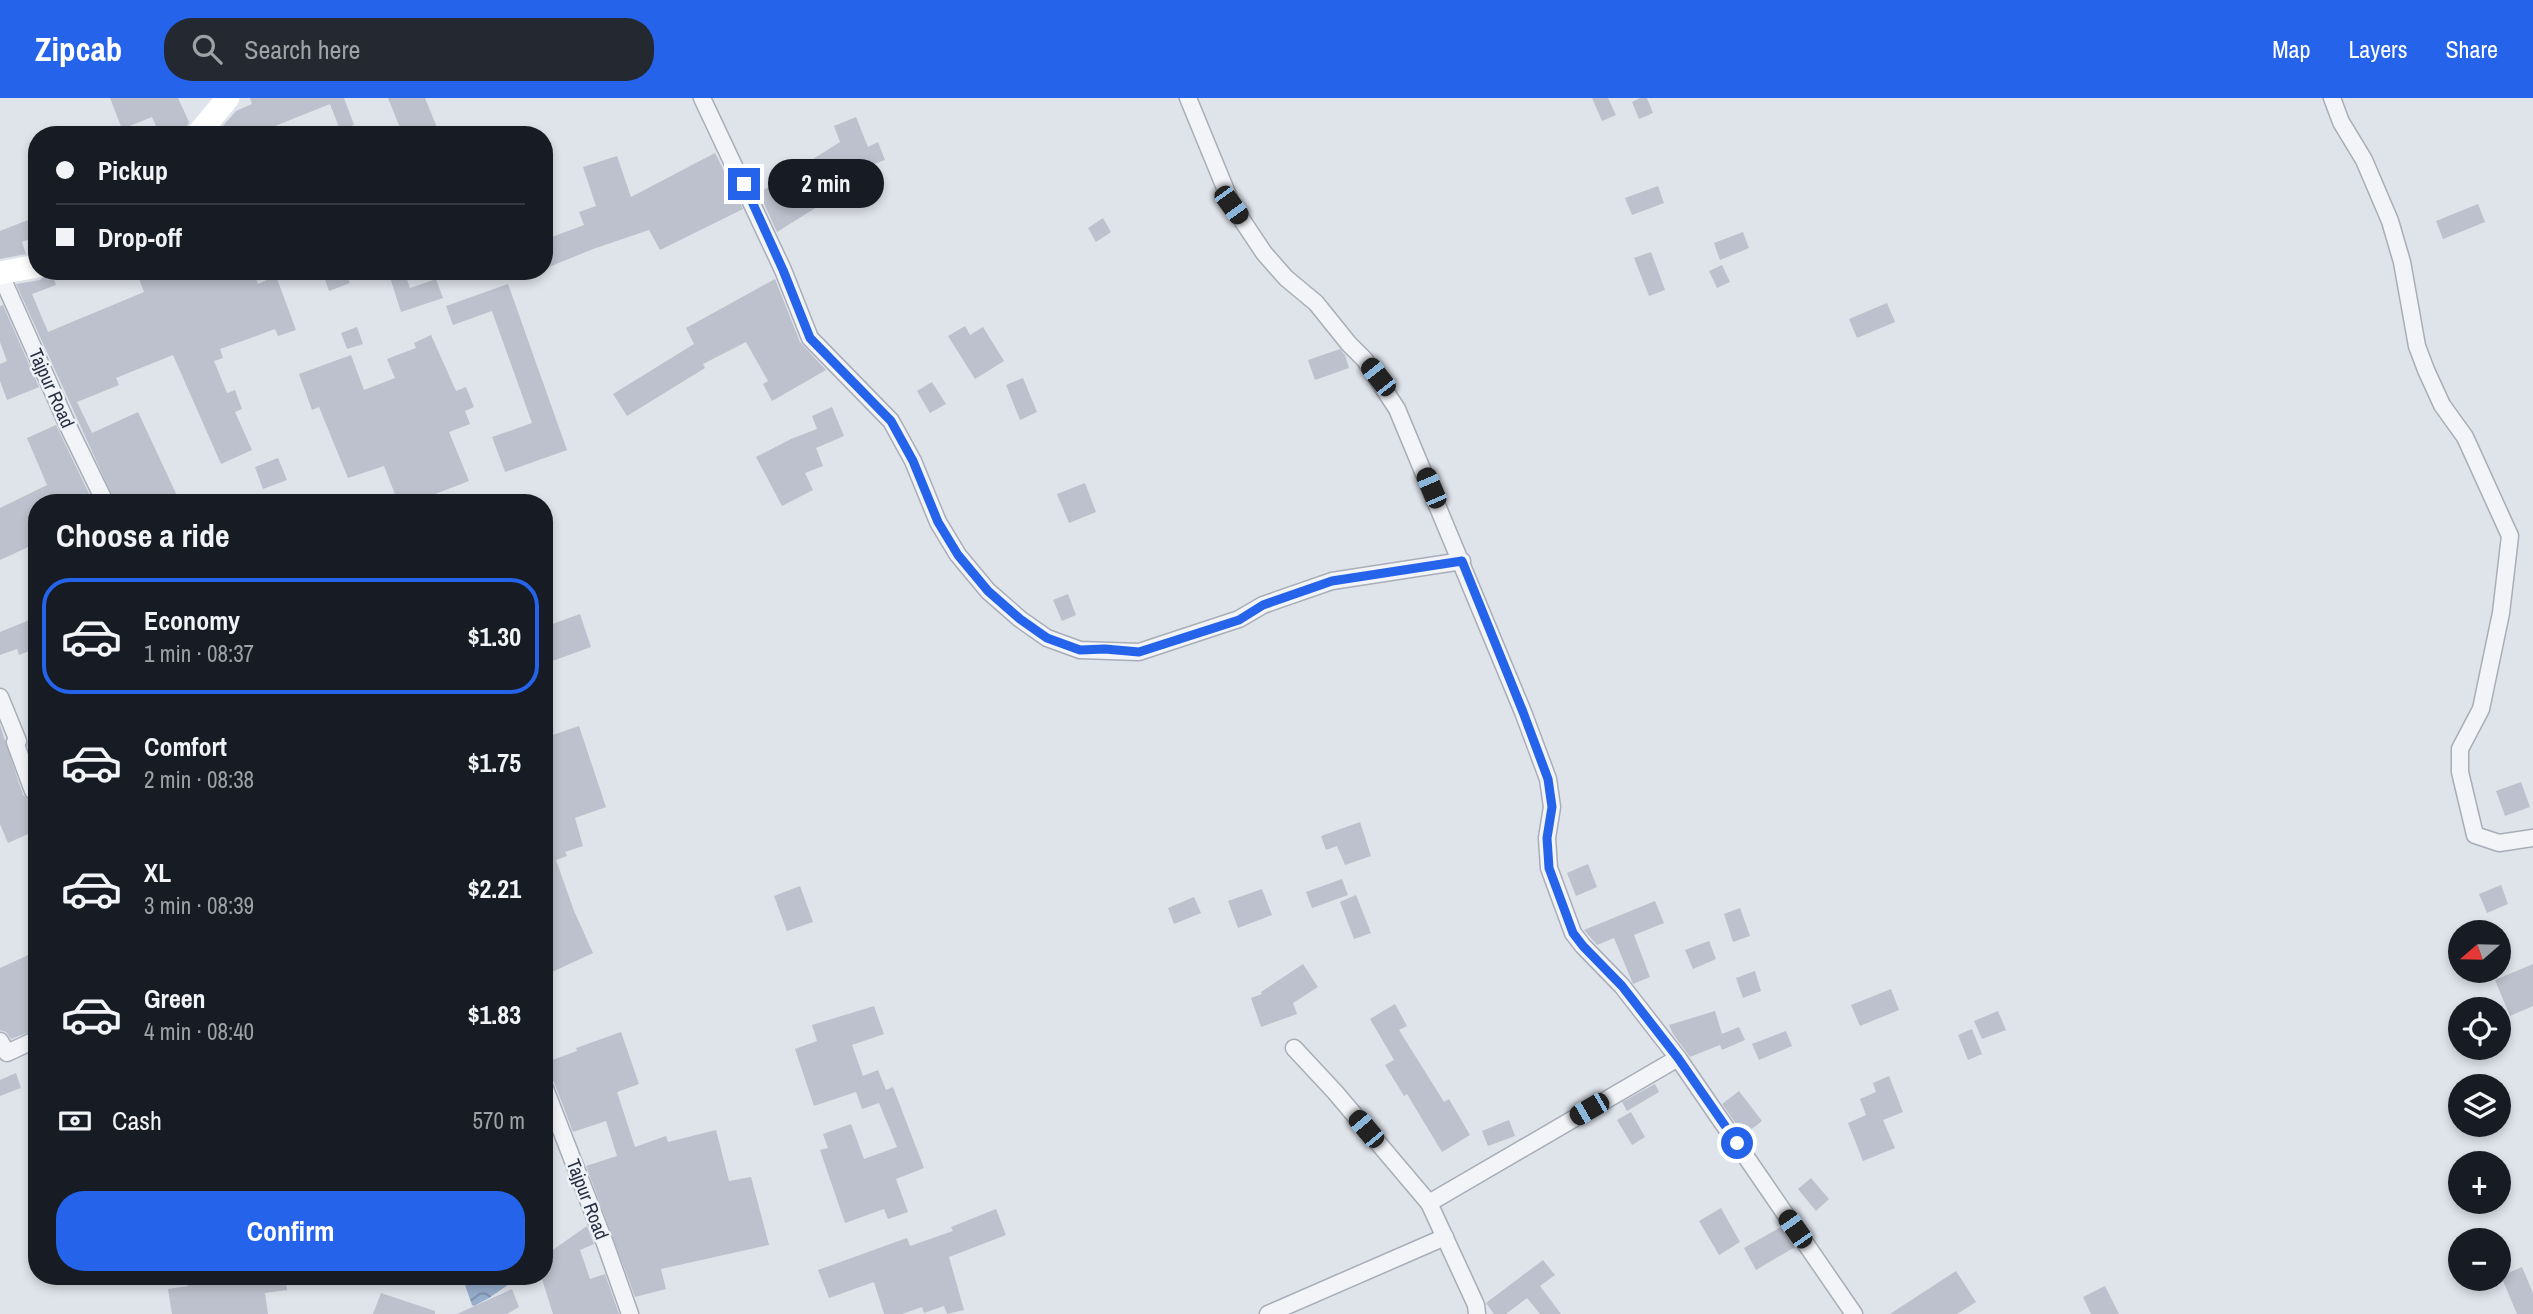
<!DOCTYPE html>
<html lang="en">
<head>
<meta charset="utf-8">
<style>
	:root { --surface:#171b24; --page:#242831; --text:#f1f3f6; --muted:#9ea1a6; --line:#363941; --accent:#2563eb }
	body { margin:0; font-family:"Archivo Narrow",sans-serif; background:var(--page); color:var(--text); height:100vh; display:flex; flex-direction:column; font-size:26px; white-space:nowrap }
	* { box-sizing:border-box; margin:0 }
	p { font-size:23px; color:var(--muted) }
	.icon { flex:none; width:38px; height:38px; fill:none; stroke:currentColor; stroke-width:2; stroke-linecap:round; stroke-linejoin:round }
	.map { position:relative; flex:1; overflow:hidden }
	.side { position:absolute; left:28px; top:396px; width:525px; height:791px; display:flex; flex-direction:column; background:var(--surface); border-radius:28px; box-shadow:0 4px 10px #0003 }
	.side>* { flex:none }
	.banner { position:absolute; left:28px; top:28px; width:525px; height:154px; border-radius:28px; box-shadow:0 4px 10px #0003; display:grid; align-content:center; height:154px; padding:0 28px; background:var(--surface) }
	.needle { width:46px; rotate:250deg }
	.controls { position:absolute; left:2448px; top:822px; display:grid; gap:14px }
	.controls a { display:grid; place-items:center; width:63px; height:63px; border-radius:50%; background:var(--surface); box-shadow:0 4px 10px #0003; font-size:35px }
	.end { position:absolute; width:32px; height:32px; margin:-16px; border:9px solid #2563eb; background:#fff; box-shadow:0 0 0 4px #fff }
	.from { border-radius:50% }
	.bubble { position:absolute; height:49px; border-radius:24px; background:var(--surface); box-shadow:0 4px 10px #0003; font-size:23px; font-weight:800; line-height:49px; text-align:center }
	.car { position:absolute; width:21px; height:42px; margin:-21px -10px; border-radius:9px; box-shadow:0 0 5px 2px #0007; background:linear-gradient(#222 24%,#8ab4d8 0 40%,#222 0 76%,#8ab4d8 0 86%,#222 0) }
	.banner b { display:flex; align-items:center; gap:24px; height:66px; font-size:26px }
	.banner b+b { border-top:2px solid var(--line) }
	.banner i { width:18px; height:18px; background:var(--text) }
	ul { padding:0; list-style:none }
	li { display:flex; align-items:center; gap:21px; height:116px; margin:0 14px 10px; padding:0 14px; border:4px solid transparent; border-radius:28px }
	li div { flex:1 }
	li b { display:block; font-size:26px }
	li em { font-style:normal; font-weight:800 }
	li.current { border-color:var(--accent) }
	li>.icon { width:63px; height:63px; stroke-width:1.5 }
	h2 { padding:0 28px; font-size:32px; line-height:84px }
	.pay { display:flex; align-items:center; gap:18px; height:77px; padding:0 28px; font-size:26px }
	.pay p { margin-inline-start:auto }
	.button { display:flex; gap:14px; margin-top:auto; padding:14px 28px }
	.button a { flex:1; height:80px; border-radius:28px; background:var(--accent); color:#fff; font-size:28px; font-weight:800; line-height:80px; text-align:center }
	header { display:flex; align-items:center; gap:42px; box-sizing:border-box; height:98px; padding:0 35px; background:var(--accent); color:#fff }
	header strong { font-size:33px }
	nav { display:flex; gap:38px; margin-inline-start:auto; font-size:24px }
	.search { width:490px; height:63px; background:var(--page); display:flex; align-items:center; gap:18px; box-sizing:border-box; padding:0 24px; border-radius:28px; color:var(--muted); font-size:26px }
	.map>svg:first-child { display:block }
</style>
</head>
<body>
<header>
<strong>Zipcab</strong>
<div class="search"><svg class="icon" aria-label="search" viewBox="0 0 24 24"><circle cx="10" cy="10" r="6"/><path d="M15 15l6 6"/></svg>Search here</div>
<nav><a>Map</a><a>Layers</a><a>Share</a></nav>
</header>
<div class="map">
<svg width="2533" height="1216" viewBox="0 0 2533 1216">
	<defs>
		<pattern id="water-waves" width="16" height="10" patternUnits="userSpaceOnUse" patternTransform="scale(1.75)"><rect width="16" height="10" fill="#97aecc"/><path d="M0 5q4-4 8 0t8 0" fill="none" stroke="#7b8ea7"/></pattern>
	</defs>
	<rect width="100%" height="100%" fill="#dfe3ea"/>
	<polygon fill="url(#water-waves)" points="462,1178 521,1178 489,1200 474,1208 472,1207"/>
	<g fill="#bcc1cd">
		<polygon points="110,0 178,0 189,24 183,37 160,37 152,19 122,31"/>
		<polygon points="250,0 344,0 354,27 340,32 330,6 253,37 215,37 236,13 252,6"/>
		<polygon points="388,0 425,0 440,37 415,37 412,28 401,32"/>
		<polygon points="1592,0 1608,0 1616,17 1602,23"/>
		<polygon points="1640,0 1647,0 1653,15 1639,21 1632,4"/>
		<polygon points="856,19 868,49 878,44 885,62 851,75 857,84 777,134 759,95 840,44 834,28"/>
		<polygon points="715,55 743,111 660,152 649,132 593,151 544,171 544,142 584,127 579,114 596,108 583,69 617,58 631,99"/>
		<polygon points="1658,88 1664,105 1632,117 1625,100"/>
		<polygon points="2478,106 2485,124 2443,141 2436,123"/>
		<polygon points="1103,120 1111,134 1096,144 1088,130"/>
		<polygon points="28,122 35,139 22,144 26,156 0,161 0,133"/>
		<polygon points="1743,134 1749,150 1720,162 1714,145"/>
		<polygon points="1651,154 1665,192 1649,198 1634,160"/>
		<polygon points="1722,167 1730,184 1717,190 1709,173"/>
		<polygon points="51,173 56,187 32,196 48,234 144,194 136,173 253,173 258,186 276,178 296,232 278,238 275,231 220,251 223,260 214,263 227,295 235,292 242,311 235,314 252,352 221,366 173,257 116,280 119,287 77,304 92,335 138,314 180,404 115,404 16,186 40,182"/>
		<polygon points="322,173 345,173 350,185 329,193"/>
		<polygon points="388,173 404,173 410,190 436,181 443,200 401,214"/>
		<polygon points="775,181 800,244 826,272 772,303 763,286 768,283 746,244 703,266 705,270 627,318 613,296 694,246 686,230"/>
		<polygon points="508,186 567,352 505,374 492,339 532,325 492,213 453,227 446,208"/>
		<polygon points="1887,205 1895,224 1857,240 1849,221"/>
		<polygon points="3,207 39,289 7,302 0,283 0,266 7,263 0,244 0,208"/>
		<polygon points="965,228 970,237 983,229 1004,263 975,281 948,238"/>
		<polygon points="357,229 363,246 347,251 341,235"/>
		<polygon points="431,237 456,293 466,289 474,309 465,313 470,326 449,334 469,383 435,396 438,404 398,404 384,368 348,380 319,309 312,312 299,276 351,257 364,292 395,280 387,261 416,250 414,245"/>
		<polygon points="1340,251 1345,257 1349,270 1315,282 1308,262"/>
		<polygon points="1023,280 1037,314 1020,322 1006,287"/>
		<polygon points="932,284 946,306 930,315 917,293"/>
		<polygon points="832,309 844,338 816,350 823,368 805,375 813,392 782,408 756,359 791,341 817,331 812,318"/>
		<polygon points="56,327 93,404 37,404 37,445 0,462 0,410 47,387 27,340"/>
		<polygon points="278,360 287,382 263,391 255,369"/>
		<polygon points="1085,385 1096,414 1069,425 1057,396"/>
		<polygon points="1068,496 1076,517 1062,523 1053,502"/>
		<polygon points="580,516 591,549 544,566 544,529"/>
		<polygon points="37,519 37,550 19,557 17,551 0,557 0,534"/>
		<polygon points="0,627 23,697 30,703 37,703 37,732 8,745 0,726"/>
		<polygon points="579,628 606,709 575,720 583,748 565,754 567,758 556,762 574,813 593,855 552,874 548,865 544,866 544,640"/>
		<polygon points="37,636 37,673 27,647 28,641"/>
		<polygon points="2521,684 2530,709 2505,718 2496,693"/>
		<polygon points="1360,724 1371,758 1345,767 1337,748 1326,752 1321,738"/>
		<polygon points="1588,766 1597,789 1576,798 1567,775"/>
		<polygon points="1342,781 1348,797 1312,810 1306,794"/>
		<polygon points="2501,787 2508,806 2487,815 2479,796"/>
		<polygon points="800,788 813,824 787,833 774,798"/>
		<polygon points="1262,791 1272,817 1238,830 1228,803"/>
		<polygon points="1356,797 1371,835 1354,841 1340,804"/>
		<polygon points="1194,799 1201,815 1174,826 1168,810"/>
		<polygon points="1655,803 1664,825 1634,837 1650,879 1633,886 1614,840 1597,847 1584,832"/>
		<polygon points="1740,810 1750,838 1733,844 1724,816"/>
		<polygon points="1709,843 1716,861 1693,871 1685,852"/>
		<polygon points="37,853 37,931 11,941 6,934 0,932 0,870"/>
		<polygon points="1303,866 1318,889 1293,905 1297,916 1261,929 1251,900 1262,896 1261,894"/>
		<polygon points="2533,866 2533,908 2510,918 2495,882"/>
		<polygon points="1755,873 1761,893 1743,900 1736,880"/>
		<polygon points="1891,891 1899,912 1860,928 1851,907"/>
		<polygon points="1395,906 1407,928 1399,932 1444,1004 1449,1001 1470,1037 1442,1054 1407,996 1404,998 1385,967 1394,962 1370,921"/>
		<polygon points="874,908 884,936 852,947 863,978 878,972 886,992 893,989 924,1070 896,1081 908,1114 888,1121 884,1111 845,1125 820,1052 828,1050 823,1036 851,1026 864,1061 897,1049 879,1005 862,1011 856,994 814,1008 795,951 817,943 812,927"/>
		<polygon points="1715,913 1722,936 1739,929 1745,942 1722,952 1720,947 1690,959 1673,936 1669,927"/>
		<polygon points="1998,913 2006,932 1982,941 1974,923"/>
		<polygon points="1972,931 1982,956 1968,962 1958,937"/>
		<polygon points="1786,933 1792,948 1759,962 1752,946"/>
		<polygon points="621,934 639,986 617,994 635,1049 666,1038 668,1044 716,1032 729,1083 751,1079 769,1147 661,1171 666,1191 635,1199 586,1068 617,1058 606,1023 573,1034 554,984 544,976 544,965 577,953 576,950"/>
		<polygon points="16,975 21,990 0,998 0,982"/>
		<polygon points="1889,978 1903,1014 1883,1022 1895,1050 1863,1063 1848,1025 1866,1017 1860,1001 1876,994 1873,985"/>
		<polygon points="1655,986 1659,994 1627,1013 1622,1004"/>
		<polygon points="1739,993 1762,1023 1744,1037 1722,1006"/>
		<polygon points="1631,1014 1645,1039 1632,1047 1617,1022"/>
		<polygon points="1509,1022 1515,1038 1488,1048 1482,1033"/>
		<polygon points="1811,1080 1829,1101 1816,1113 1798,1091"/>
		<polygon points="1721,1110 1740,1144 1719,1157 1699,1123"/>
		<polygon points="996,1111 1006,1137 949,1159 964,1212 947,1216 944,1208 924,1215 922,1209 902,1216 884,1216 874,1184 829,1200 818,1172 907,1140 910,1148 953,1133 951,1129"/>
		<polygon points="587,1128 594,1146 580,1152 590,1181 605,1176 619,1216 553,1216 541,1178 544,1178 544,1158"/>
		<polygon points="1781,1129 1795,1149 1756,1172 1744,1150"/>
		<polygon points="1543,1162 1555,1177 1540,1188 1561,1216 1540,1216 1527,1200 1506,1216 1494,1216 1486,1205"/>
		<polygon points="2522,1169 2533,1195 2533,1216 2517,1216 2501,1178"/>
		<polygon points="1956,1173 1976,1204 1957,1216 1890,1216"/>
		<polygon points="186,1178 285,1178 287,1192 265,1195 268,1216 172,1216 168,1191 188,1188"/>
		<polygon points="2105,1188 2119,1216 2091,1216 2083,1199"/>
		<polygon points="512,1191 519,1209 507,1216 457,1216"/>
		<polygon points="381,1195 435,1213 435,1216 373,1216"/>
	</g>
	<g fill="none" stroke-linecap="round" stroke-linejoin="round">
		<defs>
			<g id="minor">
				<polyline points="702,0 783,172 810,240 891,323 913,363 938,424 958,457 988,493 1020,521 1047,540 1080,552 1139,554 1239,521 1263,507 1332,483 1462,463"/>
				<polyline points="1188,0 1232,107 1264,155 1286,180 1316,205 1349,246 1365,262 1397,311 1523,614 1548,681 1552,709 1547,740 1549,770 1573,835 1583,848 1622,888 1678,960 1854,1216"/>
				<polyline points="2332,0 2341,24 2364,62 2390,123 2402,164 2417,248 2426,272 2442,307 2465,339 2510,438 2501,515 2481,611 2460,651 2460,674 2475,737 2499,745 2533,740"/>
				<polyline points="0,175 68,328 105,404"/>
				<polyline points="0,599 18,643 15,644 33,693 37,692"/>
				<polyline points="0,943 7,955 37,941"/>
				<polyline points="1294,950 1335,994 1429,1105 1476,1207 1477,1216"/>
				<polyline points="544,988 606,1148 630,1216"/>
				<polyline points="1429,1105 1678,960"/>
				<polyline points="1268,1216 1445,1139"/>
			</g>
		</defs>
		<use href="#minor" stroke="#a8adb8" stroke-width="19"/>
		<use href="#minor" stroke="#f2f4f8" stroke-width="16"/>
		<g stroke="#fff" stroke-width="23">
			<polyline points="197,37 228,0"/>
			<polyline points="0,175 37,168"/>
		</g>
	</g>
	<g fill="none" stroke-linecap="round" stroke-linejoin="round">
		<polyline stroke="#2563eb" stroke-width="9" points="744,86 783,172 810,240 891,323 913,363 938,424 958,457 988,493 1020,521 1047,540 1080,552 1105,551 1139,554 1239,522 1263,507 1332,483 1462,463 1523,614 1548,681 1552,709 1547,740 1549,770 1573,835 1583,848 1622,888 1678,960 1737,1045"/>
	</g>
	<g text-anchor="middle" stroke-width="5" stroke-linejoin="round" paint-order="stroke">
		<g font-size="19" fill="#272f42" stroke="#eff2f7">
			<text transform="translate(52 290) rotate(66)" y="7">Tajpur Road</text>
			<text transform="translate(588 1101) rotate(69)" y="7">Tajpur Road</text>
		</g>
	</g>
</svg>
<div class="controls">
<a><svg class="needle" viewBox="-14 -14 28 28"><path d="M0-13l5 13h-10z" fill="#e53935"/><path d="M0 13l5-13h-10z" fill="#9ea1a6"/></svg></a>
<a><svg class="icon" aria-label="locate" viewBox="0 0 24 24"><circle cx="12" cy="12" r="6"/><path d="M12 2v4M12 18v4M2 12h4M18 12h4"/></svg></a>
<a><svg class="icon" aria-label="layers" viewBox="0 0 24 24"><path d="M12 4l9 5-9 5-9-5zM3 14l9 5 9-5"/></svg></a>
<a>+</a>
<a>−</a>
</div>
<i class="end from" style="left:1737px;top:1045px"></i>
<i class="end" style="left:744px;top:86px"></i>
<div class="bubble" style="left:768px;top:61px;width:116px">2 min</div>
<i class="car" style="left:1231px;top:107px;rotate:144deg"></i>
<i class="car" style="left:1378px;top:279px;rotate:322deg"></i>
<i class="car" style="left:1431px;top:390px;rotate:337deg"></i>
<i class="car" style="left:1589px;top:1011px;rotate:240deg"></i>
<i class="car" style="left:1366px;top:1031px;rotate:320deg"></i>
<i class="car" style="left:1795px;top:1131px;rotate:325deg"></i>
<div class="banner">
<b><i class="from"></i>Pickup</b>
<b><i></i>Drop-off</b>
</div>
<section class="side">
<h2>Choose a ride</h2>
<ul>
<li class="current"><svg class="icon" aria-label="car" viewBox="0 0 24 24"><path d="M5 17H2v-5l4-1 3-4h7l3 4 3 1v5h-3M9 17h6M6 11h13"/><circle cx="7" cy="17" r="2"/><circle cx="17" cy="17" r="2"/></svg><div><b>Economy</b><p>1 min · 08:37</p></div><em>$1.30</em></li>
<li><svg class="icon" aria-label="car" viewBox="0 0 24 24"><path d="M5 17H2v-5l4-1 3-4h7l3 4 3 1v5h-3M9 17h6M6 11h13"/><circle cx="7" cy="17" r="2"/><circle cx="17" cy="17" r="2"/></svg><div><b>Comfort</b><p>2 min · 08:38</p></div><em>$1.75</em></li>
<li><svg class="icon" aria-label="car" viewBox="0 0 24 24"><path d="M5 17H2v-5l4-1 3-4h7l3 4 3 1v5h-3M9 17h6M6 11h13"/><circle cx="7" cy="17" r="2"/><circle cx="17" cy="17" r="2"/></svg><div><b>XL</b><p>3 min · 08:39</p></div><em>$2.21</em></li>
<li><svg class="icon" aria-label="car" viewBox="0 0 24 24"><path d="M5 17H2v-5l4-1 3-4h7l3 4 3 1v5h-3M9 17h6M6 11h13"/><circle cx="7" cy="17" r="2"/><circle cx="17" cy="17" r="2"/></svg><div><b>Green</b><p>4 min · 08:40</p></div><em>$1.83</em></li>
</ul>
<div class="pay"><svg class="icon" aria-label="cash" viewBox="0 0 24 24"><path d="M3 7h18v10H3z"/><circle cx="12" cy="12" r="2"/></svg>Cash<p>570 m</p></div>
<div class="button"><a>Confirm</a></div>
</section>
</div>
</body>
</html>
